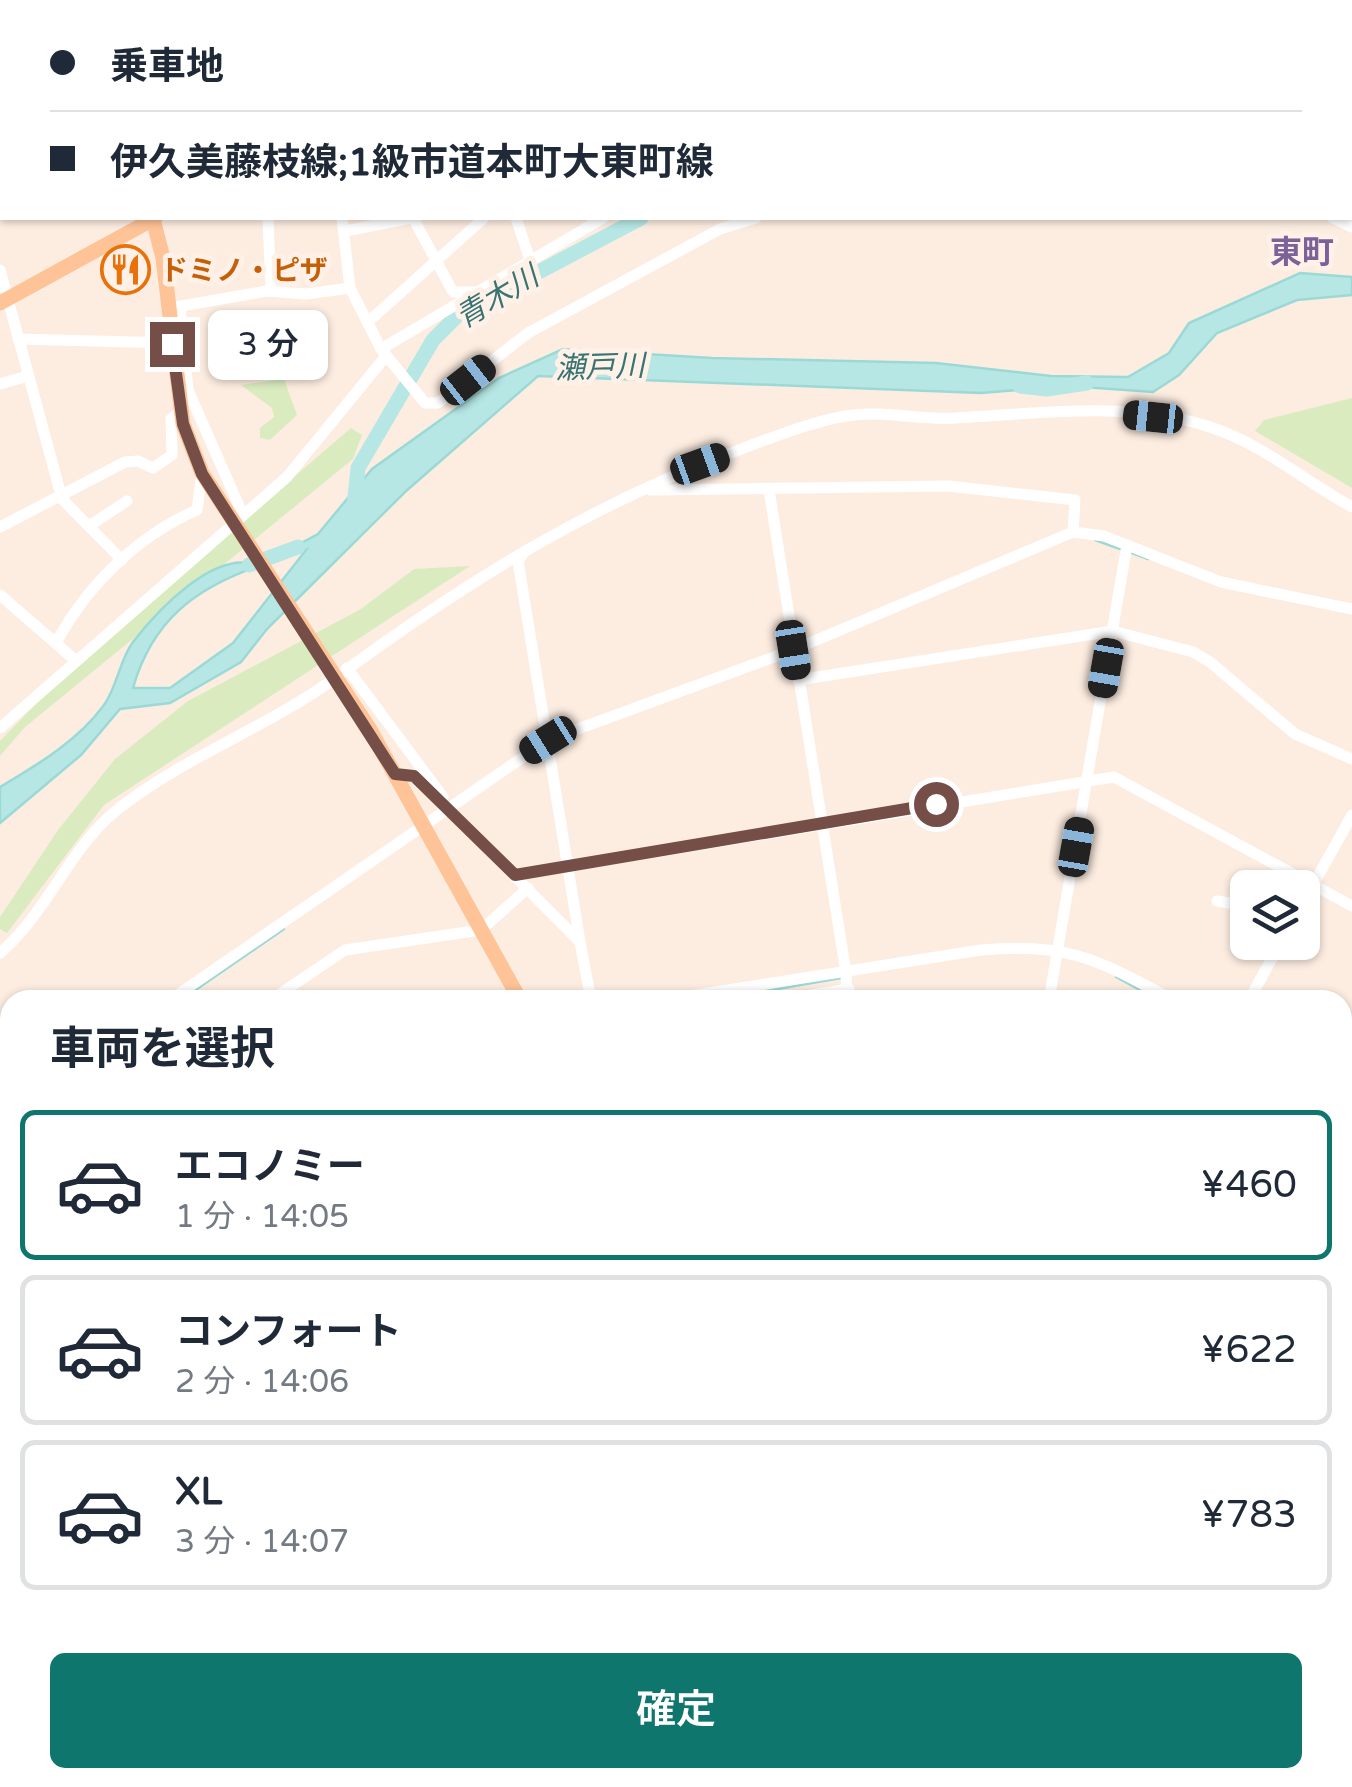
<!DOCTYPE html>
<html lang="ja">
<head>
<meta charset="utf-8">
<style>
	:root { --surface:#fff; --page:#f2f2f3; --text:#1f2937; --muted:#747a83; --line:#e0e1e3; --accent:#0f766e }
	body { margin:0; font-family:"Varela Round","Noto Sans JP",sans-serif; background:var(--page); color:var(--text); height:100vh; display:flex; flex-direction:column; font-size:38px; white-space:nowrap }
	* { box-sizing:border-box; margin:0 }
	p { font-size:32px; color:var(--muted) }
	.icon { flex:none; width:55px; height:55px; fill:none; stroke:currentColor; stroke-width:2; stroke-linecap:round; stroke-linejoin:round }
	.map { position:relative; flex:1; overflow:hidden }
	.details { position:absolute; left:0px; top:990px; width:1352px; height:798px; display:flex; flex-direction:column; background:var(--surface); border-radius:30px 30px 0 0; box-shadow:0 2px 8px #0004 }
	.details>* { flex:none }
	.top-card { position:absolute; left:0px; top:0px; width:1352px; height:220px; box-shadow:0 2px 8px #0004; display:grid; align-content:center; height:220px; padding:0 50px; background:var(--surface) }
	.controls { position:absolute; left:1230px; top:870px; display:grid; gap:20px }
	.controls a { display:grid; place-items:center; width:90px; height:90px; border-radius:15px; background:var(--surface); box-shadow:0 2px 8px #0004; font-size:50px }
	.end { position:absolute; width:45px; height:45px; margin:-22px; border:12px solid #754e47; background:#fff; box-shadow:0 0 0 5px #fff }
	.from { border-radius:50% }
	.bubble { position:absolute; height:70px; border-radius:15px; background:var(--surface); box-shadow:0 2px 8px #0004; font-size:32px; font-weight:600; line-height:70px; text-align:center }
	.car { position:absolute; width:30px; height:60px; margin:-30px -15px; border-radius:12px; box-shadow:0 0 8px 2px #0007; background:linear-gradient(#222 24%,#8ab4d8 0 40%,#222 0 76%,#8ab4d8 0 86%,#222 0) }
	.top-card b { display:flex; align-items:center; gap:35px; height:95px; font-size:38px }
	.top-card b+b { border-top:2px solid var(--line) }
	.top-card i { width:25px; height:25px; background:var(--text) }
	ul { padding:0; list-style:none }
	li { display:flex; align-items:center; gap:30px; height:150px; margin:0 20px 15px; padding:0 30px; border:5px solid var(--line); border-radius:15px }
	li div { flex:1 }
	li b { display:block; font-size:38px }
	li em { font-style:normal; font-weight:600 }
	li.selected { border-color:var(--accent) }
	li>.icon { width:90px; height:90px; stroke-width:1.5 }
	h2 { padding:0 50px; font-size:45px; line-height:120px }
	.primary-button { display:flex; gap:20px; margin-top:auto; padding:20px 50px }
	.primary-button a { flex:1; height:115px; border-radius:15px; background:var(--accent); color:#fff; font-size:40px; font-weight:600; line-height:115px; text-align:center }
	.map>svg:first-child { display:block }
</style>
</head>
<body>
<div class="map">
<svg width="1352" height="1787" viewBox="0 0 1352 1787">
	<rect width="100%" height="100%" fill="#fdede1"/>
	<g fill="#daebc0">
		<polygon points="284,379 297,415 270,440 260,438 260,428 274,417 272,408 241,385"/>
		<polygon points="1352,398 1352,488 1255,431 1264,420"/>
		<polygon points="351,428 362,435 353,459 25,727 0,756 0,741 70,669"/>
		<polygon points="470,566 104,805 7,933 0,929 0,917 58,830 115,759 188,701 361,609 414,569"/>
	</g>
	<path fill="#b6e7e4" stroke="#9bd9d6" stroke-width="2.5" d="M1300,273l52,4v18l-55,5 -80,33 -38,42 -26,17 -84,-6 -88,7 -443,-17 -133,116 -138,137 -26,33 -71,41 -50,6 -39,46 -81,68v-36c37,-22 78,-46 104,-82 13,-18 16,-46 29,-63 24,-31 83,-95 126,-76 -64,22 -107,55 -126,122h37l63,-45 73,-93 -22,8 -3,-4 37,-20 54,-65 127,-91 64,-29 149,9 224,5 115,13 77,1 41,-24 20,-30z"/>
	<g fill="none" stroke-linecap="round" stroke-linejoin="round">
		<g stroke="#9bd9d6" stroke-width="2.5">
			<polyline points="1095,540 1120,549"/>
			<polyline points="1132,553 1148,559"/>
			<polyline points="1116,977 1158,1000"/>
			<polyline points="181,1000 284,929"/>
			<polyline points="442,1000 494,1000"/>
			<polyline points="714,1000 841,978"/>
			<polyline points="0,1050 10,1049"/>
			<polyline points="1342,1100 1352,1106"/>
			<polyline points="437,1787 443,1778"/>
		</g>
		<g stroke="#b6e7e4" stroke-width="15">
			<polyline points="1239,2 1245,0"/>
			<polyline points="1020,386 1047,389 1087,383"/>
			<polyline points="354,507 358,468 433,340 459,314 641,218"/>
			<polyline points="249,565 298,547"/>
		</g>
		<g stroke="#fff" stroke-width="11">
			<polyline points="107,0 107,2"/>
			<polyline points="509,0 509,2"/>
			<polyline points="783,0 784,2"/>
			<polyline points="980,0 980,2"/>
			<polyline points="1027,0 1027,2"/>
			<polyline points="1203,0 1204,2"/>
			<polyline points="8,2 17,0"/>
			<polyline points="883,2 887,0"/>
			<polyline points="1062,2 1076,0"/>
			<polyline points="1350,58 1352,58"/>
			<polyline points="1350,151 1352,152"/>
			<polyline points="0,152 2,151"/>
			<polyline points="1350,203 1352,203"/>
			<polyline points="268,218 271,291"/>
			<polyline points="342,218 350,288 381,349 425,403 438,403 528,333 720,229 756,218"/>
			<polyline points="413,218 453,292 475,292"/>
			<polyline points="516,218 530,260"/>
			<polyline points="1333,218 1352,227"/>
			<polyline points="345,231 412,218"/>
			<polyline points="0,270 61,495"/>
			<polyline points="180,306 188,390 243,515"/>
			<polyline points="176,307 267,291 306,294 350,288"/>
			<polyline points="368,322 484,218"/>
			<polyline points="18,339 172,343"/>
			<polyline points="381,349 603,218"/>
			<polyline points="0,384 28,376"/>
			<polyline points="651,490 948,486 1075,500 1073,532 1104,536 1221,582 1352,609"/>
			<polyline points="769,490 846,973 847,1000"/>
			<polyline points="59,496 122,560"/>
			<polyline points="89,526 127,501"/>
			<polyline points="0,527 125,462 138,461 153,468 172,455 171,419 180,412"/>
			<polyline points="525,551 518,561 580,942"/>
			<polyline points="0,595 75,660"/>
			<path d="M57,641c31,-56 80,-105 140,-131l5,-37"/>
			<polyline points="347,668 443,797"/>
			<polyline points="798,680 1113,631 1193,652 1210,662 1295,734 1352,759"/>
			<polyline points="0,728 287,477 386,356"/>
			<polyline points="395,775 414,775 580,942 591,1000"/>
			<polyline points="515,875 1114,777 1352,906"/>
			<polyline points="1217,901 1248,906"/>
			<polyline points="1302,905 1352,815"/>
			<path d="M0,953c48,-41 69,-105 118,-144 67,-53 151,-82 220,-133 124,-91 244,-167 390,-222 38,-14 78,-31 118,-38 36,-6 73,4 109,2 82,-4 175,-18 255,9 53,17 94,54 142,80"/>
			<polyline points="170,1000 548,740 793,650 1073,532"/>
			<polyline points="271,1000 345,950 481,930 528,888"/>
			<path d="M664,1000l317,-50c88,-8 117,10 192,50"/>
			<polyline points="780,1000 849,989"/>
			<polyline points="1049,1000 1127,545"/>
			<polyline points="1249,1000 1281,942"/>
			<polyline points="0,1092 10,1094"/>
			<polyline points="1342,1092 1352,1098"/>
			<polyline points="0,1127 10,1150"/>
			<polyline points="1342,1170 1352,1172"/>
			<polyline points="0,1242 10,1237"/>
			<polyline points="0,1398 10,1393"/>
			<polyline points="1342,1522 1352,1515"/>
			<polyline points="0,1582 10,1577"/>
			<polyline points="1342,1585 1352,1577"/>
			<polyline points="0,1610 10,1605"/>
			<polyline points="1342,1625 1352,1636"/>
			<polyline points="1342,1662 1352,1653"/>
			<polyline points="1342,1742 1352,1734"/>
			<polyline points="331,1778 348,1787"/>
			<polyline points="618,1778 715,1787"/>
			<polyline points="1009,1778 1018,1787"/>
			<polyline points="1028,1778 1037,1787"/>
			<polyline points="1097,1778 1105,1787"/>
			<polyline points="71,1787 76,1778"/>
			<polyline points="300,1787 305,1778"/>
			<polyline points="573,1787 578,1778"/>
			<polyline points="800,1787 806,1778"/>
			<polyline points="1117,1787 1127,1778"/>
			<polyline points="1203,1787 1213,1778"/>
			<polyline points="1293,1787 1304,1778"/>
		</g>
		<g stroke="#fec397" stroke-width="15">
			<polyline points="697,2 702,0"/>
			<polyline points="153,219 163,258 183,424 202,473 369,728 520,1000"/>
			<polyline points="0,303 155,218"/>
			<polyline points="1342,1268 1352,1272"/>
			<polyline points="1342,1431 1352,1423"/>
			<polyline points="947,1787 957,1778"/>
		</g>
	</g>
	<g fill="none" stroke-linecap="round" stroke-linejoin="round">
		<polyline stroke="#754e47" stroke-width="12" points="172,344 183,424 202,474 395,774 414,776 515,875 936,804"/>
	</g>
	<defs>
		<symbol id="restaurant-ring" viewBox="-11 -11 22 22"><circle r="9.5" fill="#fff1e8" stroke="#e8710a" stroke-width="1.5"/><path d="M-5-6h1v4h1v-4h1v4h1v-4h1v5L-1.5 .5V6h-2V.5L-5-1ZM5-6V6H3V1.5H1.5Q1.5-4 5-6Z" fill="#e8710a"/></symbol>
	</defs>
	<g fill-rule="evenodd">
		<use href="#restaurant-ring" x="98" y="242" width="55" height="55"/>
	</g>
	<g text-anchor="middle" stroke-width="10" stroke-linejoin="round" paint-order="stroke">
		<g font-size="28" font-weight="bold" fill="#c56008" stroke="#fff1e8" text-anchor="start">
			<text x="160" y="280">ドミノ・ピザ</text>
		</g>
		<g font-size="30" font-style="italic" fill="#387472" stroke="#fff1e8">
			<text transform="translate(497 297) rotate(-31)" y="10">青木川</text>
			<text transform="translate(600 367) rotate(-2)" y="10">瀬戸川</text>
		</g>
		<g font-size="32" font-weight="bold" fill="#7b6299" stroke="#fff1e8">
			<text x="1302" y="263">東町</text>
		</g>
	</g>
</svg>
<div class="controls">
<a><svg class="icon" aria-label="layers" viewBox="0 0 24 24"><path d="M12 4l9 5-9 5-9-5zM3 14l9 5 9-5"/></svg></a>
</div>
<i class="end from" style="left:936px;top:804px"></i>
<i class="end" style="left:172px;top:344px"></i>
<div class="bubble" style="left:208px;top:310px;width:120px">3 分</div>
<i class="car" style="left:468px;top:380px;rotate:52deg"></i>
<i class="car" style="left:1153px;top:417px;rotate:276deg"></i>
<i class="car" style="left:700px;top:464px;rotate:70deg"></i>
<i class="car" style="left:793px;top:650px;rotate:171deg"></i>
<i class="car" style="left:1106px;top:668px;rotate:190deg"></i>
<i class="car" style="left:548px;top:740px;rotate:238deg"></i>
<i class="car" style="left:1076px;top:847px;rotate:10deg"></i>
<div class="top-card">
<b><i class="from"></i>乗車地</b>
<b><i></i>伊久美藤枝線;1級市道本町大東町線</b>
</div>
<section class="details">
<h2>車両を選択</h2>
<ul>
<li class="selected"><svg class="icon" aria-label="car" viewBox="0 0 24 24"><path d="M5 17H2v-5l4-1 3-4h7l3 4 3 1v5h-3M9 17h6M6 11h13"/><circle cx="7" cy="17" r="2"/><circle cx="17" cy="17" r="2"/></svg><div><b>エコノミー</b><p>1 分 · 14:05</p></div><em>¥460</em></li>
<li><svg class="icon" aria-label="car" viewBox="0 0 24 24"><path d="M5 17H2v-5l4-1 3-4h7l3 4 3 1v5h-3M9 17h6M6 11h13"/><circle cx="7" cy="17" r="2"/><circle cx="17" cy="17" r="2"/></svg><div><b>コンフォート</b><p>2 分 · 14:06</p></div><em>¥622</em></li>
<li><svg class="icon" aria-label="car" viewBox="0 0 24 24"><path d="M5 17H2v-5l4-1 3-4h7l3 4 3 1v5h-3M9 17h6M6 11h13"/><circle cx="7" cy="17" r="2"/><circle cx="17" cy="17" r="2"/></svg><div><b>XL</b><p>3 分 · 14:07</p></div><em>¥783</em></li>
</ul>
<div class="primary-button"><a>確定</a></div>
</section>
</div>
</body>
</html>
